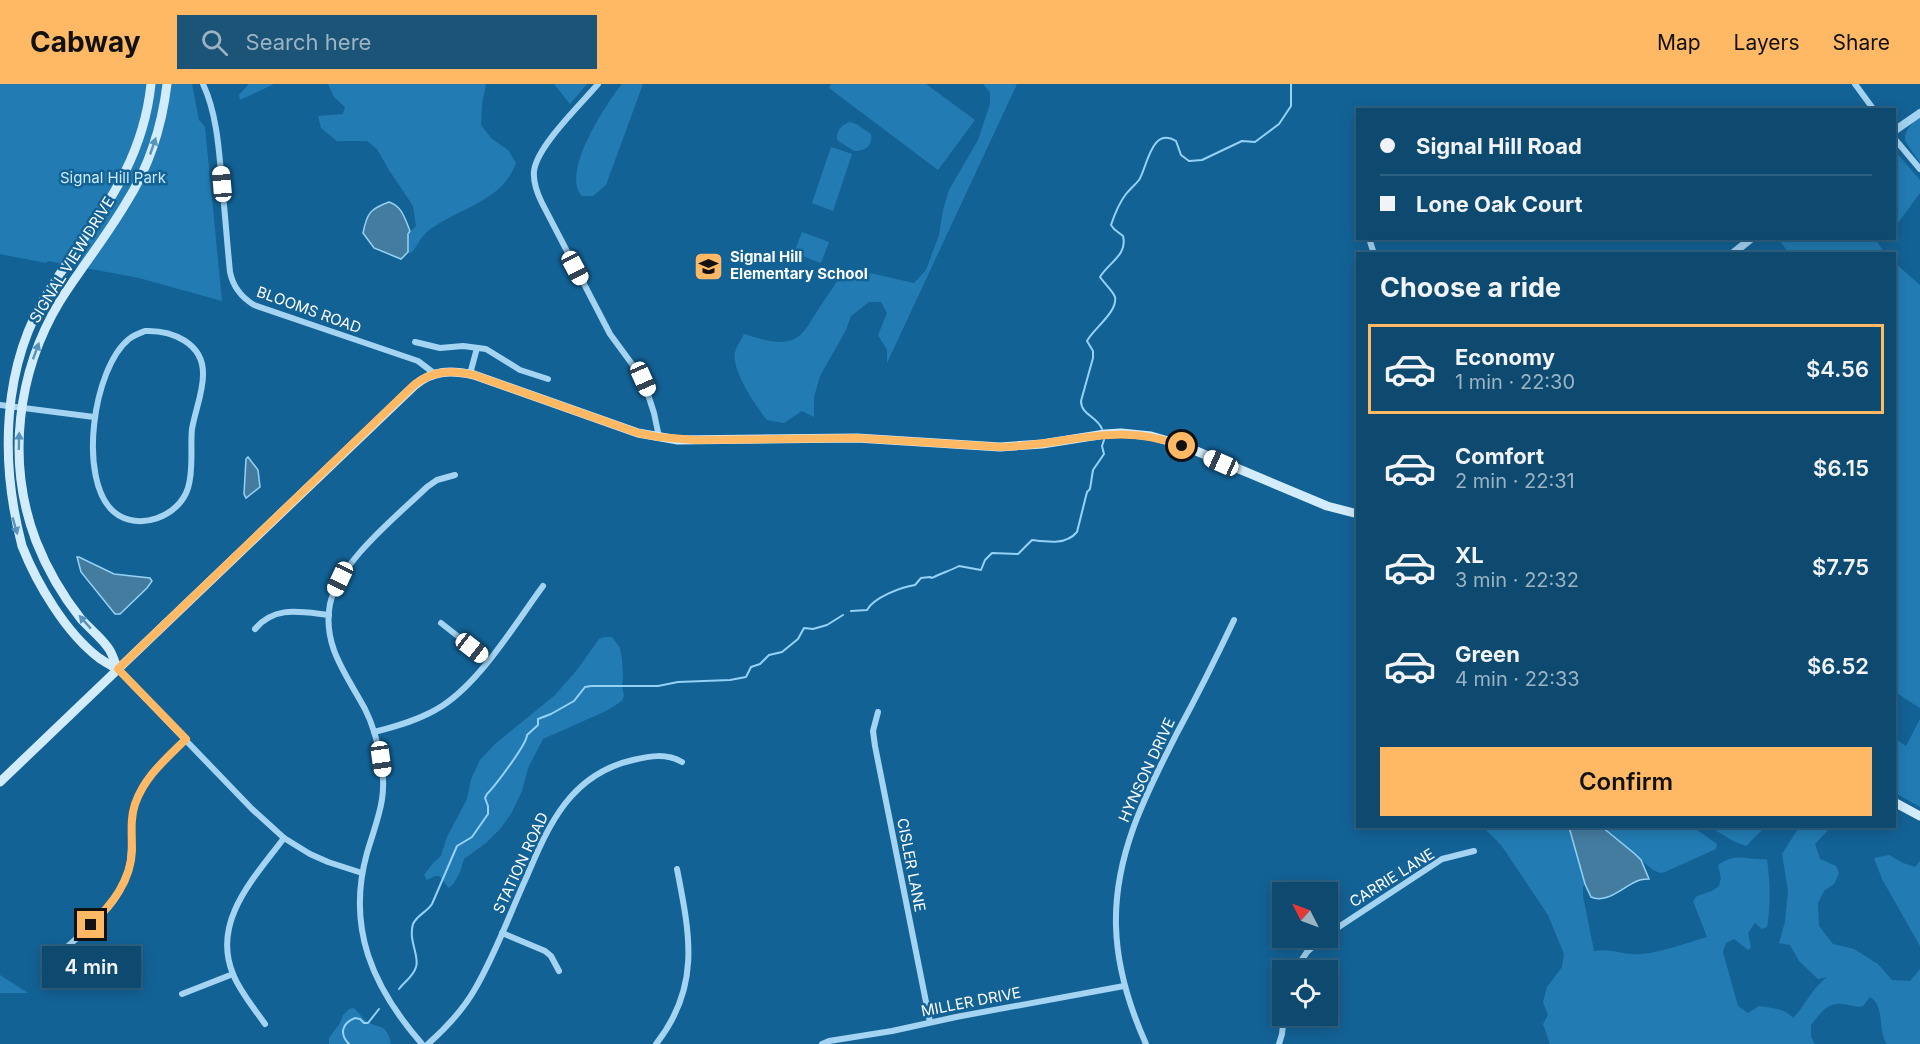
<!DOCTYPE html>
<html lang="en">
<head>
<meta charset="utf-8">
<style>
	:root { --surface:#0e4a70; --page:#1c5478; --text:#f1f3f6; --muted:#9bb3c3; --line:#2e6283; --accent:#ffb965 }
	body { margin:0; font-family:Inter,sans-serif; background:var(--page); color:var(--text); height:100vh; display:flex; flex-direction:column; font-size:22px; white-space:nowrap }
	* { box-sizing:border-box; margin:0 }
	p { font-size:20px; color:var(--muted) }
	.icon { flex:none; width:33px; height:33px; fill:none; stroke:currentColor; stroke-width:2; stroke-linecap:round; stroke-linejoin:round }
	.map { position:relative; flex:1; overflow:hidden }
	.sheet { position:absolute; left:1356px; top:168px; width:540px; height:576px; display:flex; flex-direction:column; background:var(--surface); border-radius:0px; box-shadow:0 3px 15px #0003,0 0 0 2px var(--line) }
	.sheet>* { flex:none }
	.top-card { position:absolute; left:1356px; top:24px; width:540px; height:132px; border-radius:0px; box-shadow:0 3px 15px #0003,0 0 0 2px var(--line); display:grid; align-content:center; height:132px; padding:0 24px; background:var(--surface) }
	.needle { width:39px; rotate:312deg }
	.fabs { position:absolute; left:1272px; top:798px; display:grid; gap:12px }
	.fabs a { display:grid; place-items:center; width:66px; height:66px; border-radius:0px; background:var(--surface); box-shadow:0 3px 15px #0003,0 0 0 2px var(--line); font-size:30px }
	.end { position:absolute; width:27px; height:27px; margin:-14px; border:8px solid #ffb965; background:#111; box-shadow:0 0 0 3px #111 }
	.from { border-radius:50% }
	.bubble { position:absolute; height:42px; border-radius:0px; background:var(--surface); box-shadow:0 3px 15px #0003,0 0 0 2px var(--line); font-size:20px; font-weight:600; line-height:42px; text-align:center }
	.car { position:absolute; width:18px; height:36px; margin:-18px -9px; border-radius:8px; box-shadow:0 0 4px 2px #0007; background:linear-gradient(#fff 24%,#345 0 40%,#fff 0 76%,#345 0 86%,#fff 0) }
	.top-card b { display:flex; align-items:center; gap:21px; height:57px; font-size:22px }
	.top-card b+b { border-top:2px solid var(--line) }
	.top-card i { width:15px; height:15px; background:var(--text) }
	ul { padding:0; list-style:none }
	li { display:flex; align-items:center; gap:18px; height:90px; margin:0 12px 9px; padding:0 12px; border:3px solid transparent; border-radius:0px }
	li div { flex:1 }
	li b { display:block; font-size:22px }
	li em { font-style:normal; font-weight:600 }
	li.active { border-color:var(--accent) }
	li>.icon { width:54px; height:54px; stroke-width:1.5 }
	h2 { padding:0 24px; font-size:27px; line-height:72px }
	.primary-button { display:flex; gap:12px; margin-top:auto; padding:12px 24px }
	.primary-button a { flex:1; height:69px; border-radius:0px; background:var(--accent); color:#111; font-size:24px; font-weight:600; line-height:69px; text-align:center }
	header { display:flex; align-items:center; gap:36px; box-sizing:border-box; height:84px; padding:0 30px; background:var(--accent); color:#111 }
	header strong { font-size:28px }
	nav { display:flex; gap:33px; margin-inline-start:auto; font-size:21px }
	.search { width:420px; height:54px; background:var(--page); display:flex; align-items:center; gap:15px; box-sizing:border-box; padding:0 21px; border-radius:0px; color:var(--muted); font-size:22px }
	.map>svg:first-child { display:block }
</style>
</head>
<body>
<header>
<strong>Cabway</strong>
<div class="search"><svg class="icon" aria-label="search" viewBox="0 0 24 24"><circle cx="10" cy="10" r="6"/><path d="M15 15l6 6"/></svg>Search here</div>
<nav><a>Map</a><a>Layers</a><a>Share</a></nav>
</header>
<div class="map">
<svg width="1920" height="960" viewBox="0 0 1920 960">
	<rect width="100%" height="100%" fill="#136296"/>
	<g fill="#227cb3">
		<polygon points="0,0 192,0 199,36 205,43 222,217 139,194 48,177 46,179 0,170"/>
		<polygon points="249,0 274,0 240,16 239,11"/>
		<path d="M328,0h158l-4,20 -1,21 10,13 17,12 8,13c-14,38 -54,44 -84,65 -12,8 -12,15 -21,25l-3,-1v-18l8,-8 -3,-20 -24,-36 -12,-21 -10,-8h-30l-16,-13 -3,-12 25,-2 2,-7 -11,-10z"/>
		<polygon points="554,0 587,0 570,20"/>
		<path d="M622,0h21l-37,101 -13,11h-11c-22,-23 24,-92 40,-112z"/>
		<polygon points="831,0 926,0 975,36 938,86 829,4"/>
		<path d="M983,0h34l-130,279v-13l-9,-15 9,-22 -6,-11h-12l-18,14 -5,14 -26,46 -6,21v20l-12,-6 -18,12 -17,-3c-11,-14 -36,-50 -32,-68 2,-6 6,-12 9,-18 61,20 55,1 86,-42 10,-14 6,-14 22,-23l62,14 12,-13 13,-35 4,-25 6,-20 29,-50 12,-36v-12z"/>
		<path d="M1920,33v46l-15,-22c-1,-11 7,-18 15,-24z"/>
		<path d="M850,38l6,2 15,10c2,12 -6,17 -17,17l-17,-11c-1,-9 5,-16 13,-18z"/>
		<polygon points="831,63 852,70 833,127 812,119"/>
		<polygon points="1895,67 1920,96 1920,109 1895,143"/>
		<polygon points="802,148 829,158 821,179 794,169"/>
		<polygon points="1778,155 1883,155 1877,158 1885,169 1789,169"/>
		<polygon points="1895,179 1920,201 1920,624 1895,608"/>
		<polygon points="605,553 612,553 620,564 622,575 623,595 622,601 624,612 622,617 606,627 543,655 528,684 522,707 512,728 501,744 486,759 464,775 460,788 454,799 449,804 439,792 435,792 427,796 424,791 433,779 441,772 447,753 467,715 471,695 480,676 495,660 555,611 577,586 599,555"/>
		<polygon points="1920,635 1920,723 1895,709 1894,654 1906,662"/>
		<path d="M1483,743h86l16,57 -2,3v9l11,55c19,-3 30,5 48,3 21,-2 44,-11 65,-17l-14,-36 4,-5 15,-5 7,-5 2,-8 -3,-13c19,-14 30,-4 49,-6 3,23 4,45 0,68l-5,2 -7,-6 -7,10 3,14 -3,3 -14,-11 -8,4 -3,9 15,54 10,7 11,-7c11,2 26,2 34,12 7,-7 10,-13 16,-21 5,-8 11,-14 18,-20l-9,2 -19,-18 -9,-16 -11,-2 6,-21 3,-31 -6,-37 17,-27h32l-16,17 5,15 16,7 3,7 -5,11 -10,7 -6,12 1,23 14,18 21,5 24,15 14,16 18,1 10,-12v75h-33c-10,-13 -1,-37 -17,-47l-7,9c-7,2 -12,-1 -20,-2 -16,-2 -23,10 -32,21v12l4,7h-265l-7,-20 5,-9 -5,-13 4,-15 15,-20 2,-13 -16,-39 -47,-70z"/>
		<polygon points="1602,743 1693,743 1717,760 1716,765 1665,788 1660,789 1653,786"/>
		<polygon points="1710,743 1765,743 1746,762 1733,757"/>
		<polygon points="1889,771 1903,779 1915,783 1920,777 1920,862 1882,795 1874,774"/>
		<polygon points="0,891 28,909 0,909"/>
		<path d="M354,924c4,4 7,8 10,11 13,12 22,1 27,25h-62v-6l11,-15 3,-8 6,-6z"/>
	</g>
	<g fill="#447ca0" stroke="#96d2f5" stroke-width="1.5">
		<path d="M389,118c13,4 16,17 21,29l-2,3v18l-7,7 -27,-11 -11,-15c4,-20 7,-24 26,-31z"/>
		<polygon points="248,373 258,386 260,403 246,414 244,410 246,375"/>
		<polygon points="77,473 79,473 114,490 150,494 152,497 147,504 120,530 115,530 81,488"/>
		<path d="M1569,743h33l33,27 6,6 8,19c-4,0 -9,0 -14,3 -13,6 -29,22 -44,15l-6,-13z"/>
	</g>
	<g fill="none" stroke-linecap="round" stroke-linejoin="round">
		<g stroke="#96d2f5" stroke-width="2">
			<path d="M1102,345c-5,-13 -21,-14 -21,-28l12,-43v-7l-6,-10c6,-12 31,-29 28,-44 -2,-6 -11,-14 -15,-20 8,-14 28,-22 23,-41l-9,-7 -3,-4c4,-12 8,-22 15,-31 4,-5 9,-9 13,-14 8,-12 12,-54 37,-39l5,14 8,6 13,-1 40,-19 13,1 24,-18 12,-18v-22"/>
			<path d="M851,527l16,-1c7,-13 35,-23 48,-25l6,-7 9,-1 2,1c9,-5 18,-7 27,-12l22,4 4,-10 7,-7 26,1 14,-14c16,2 34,5 45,-8l10,-40 3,-3 3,-19 11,-16 -2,-8 2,-6"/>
			<path d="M399,905c6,-8 14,-12 17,-22 4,-10 -8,-27 -3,-43 4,-9 14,-12 19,-20l25,-58 15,-9 16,-23v-8l-3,-8 2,-4c8,-8 40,-50 40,-59l11,-10v-6l13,-5 23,-13 11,-14 6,-1h67l20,-4 52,-2 16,-3 5,-10 9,-3 9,-9 13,-3 16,-13 6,-11 9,1 14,-4 16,-10"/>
			<path d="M349,960c-10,-10 -7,-21 6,-26l5,1 4,4h4l11,-14"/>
		</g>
		<g stroke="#a4d4f2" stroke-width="6">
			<path d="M203,0c14,30 16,66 19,100 3,29 5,58 8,88 3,15 11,25 24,33l164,56 17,13"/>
			<path d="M598,0c-17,20 -61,62 -64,87 -1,11 3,22 8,32l68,131 33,45 11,34 5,24"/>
			<polyline points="1855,0 1874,26"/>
			<polyline points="1894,54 1920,85"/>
			<polyline points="1357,110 1358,113"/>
			<polyline points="1369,154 1374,170"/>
			<path d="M145,247c27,-1 59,12 58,44 0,18 -8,36 -11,54 -2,19 2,40 -4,59 -9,29 -50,44 -74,24 -37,-32 -21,-144 15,-173 5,-4 11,-6 16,-8z"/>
			<polyline points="415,258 440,264 463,262 486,265 520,286 548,295"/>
			<polyline points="470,290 477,264"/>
			<polyline points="0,321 94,333"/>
			<polyline points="441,539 488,576"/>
			<path d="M255,545c20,-24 46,-17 74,-14"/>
			<polyline points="118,586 252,725 284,754 310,770 328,778 362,789"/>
			<polyline points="878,628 873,647 875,662 930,938"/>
			<path d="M374,648c24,-6 48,-13 68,-26 39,-25 73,-82 101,-120"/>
			<polyline points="502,849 545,867 551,872 559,887"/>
			<polyline points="1328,850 1442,775 1474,767"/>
			<path d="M65,865c19,-18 45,-37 56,-60 14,-28 8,-45 11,-72 4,-34 31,-56 54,-78"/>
			<polyline points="1295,886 1307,868 1322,854"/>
			<polyline points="182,910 233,890"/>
			<path d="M265,940c-11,-16 -25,-32 -32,-50 -22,-53 22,-97 51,-136"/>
			<path d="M422,960c-49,-56 -76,-116 -55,-191 10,-34 21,-55 14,-92 -3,-18 -8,-36 -16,-52 -18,-34 -43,-63 -35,-105 9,-42 66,-87 97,-117l10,-7 18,-5"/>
			<path d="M428,960c18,-16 35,-34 47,-55 21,-36 35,-76 52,-113 22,-52 44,-102 106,-116 17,-4 33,-7 49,2"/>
			<path d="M656,960c45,-57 34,-109 21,-175"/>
			<polyline points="822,960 829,957 892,947 956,933 1124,902"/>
			<path d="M1146,960c-17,-38 -29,-77 -30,-118 -2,-71 30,-132 61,-193 20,-37 39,-75 57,-113"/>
			<polyline points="1279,960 1282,950 1284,932"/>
		</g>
		<g stroke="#a4d4f2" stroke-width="8">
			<polyline points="1894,47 1920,29"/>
			<polyline points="1732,170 1752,154"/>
		</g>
		<g stroke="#d3ecfc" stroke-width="9">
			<path d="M118,586c-6,-4 -13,-8 -19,-12 -33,-25 -62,-74 -77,-112 -22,-84 -21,-181 28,-257 44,-69 92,-119 101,-205"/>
			<path d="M118,586c-3,-7 -5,-15 -9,-21 -7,-11 -19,-20 -28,-30 -19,-24 -34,-50 -45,-78 -30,-79 -19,-169 24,-240 21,-33 46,-64 66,-98 23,-36 36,-77 41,-119"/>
			<path d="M0,698l415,-397c18,-15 36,-15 59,-10l164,58 40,7 179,-2 143,9 42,-3 63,-10 16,-1 30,3 31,9 145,61 31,8"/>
			<polyline points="1894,718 1920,732"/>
		</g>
	</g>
	<defs><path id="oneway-solid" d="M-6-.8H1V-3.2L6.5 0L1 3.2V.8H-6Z" transform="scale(1.5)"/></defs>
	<g fill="#5692ba">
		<use href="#oneway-solid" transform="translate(153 62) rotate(-71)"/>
		<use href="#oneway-solid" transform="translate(36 267) rotate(-70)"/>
		<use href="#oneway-solid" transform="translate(19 357) rotate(-89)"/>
		<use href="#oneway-solid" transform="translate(15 442) rotate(74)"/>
		<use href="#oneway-solid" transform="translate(85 538) rotate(-131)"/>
	</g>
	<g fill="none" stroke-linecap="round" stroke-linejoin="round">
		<path stroke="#ffb965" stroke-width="8" d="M91,841c21,-21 40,-44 41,-75 0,-16 -2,-31 3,-46 10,-28 31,-45 51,-65l-68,-70 296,-284c19,-15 37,-15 60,-10l164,58 21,4 36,3 162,-2 143,9c66,-1 117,-27 182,-1"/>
	</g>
	<defs>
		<symbol id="school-square" viewBox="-11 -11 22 22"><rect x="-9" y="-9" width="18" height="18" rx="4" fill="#ffb965" stroke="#136296"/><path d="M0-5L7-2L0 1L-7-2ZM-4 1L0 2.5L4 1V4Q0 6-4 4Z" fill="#111"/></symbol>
	</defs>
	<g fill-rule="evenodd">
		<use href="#school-square" x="692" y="166" width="33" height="33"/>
	</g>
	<g text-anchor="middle" stroke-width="5" stroke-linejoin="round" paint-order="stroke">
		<g font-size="15" fill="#cbeafd" stroke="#136296">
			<text x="113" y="99">Signal Hill Park</text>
		</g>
		<g font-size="15" font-weight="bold" fill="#fff" stroke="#136296" text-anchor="start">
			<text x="730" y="178">Signal Hill<tspan x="730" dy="17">Elementary School</tspan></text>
		</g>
		<g font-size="15" fill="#fff" stroke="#136296">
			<text transform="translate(72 176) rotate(-58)" y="5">SIGNAL VIEW DRIVE</text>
			<text transform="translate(309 226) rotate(20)" y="5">BLOOMS ROAD</text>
			<text transform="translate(1147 686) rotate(-65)" y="5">HYNSON DRIVE</text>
			<text transform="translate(521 779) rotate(-65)" y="5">STATION ROAD</text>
			<text transform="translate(911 781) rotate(79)" y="5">CISLER LANE</text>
			<text transform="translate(1392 794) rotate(-32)" y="5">CARRIE LANE</text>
			<text transform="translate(971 918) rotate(-11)" y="5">MILLER DRIVE</text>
		</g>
	</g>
</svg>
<div class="fabs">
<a><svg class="needle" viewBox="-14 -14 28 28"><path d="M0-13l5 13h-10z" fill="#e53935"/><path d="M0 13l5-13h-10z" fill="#9bb3c3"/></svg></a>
<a><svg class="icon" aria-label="locate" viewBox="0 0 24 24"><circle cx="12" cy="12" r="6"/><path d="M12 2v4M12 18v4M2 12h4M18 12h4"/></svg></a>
</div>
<i class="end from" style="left:1182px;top:362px"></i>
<i class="end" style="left:91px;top:841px"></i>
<div class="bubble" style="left:42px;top:862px;width:99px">4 min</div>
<i class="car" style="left:222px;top:100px;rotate:355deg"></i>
<i class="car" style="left:575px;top:184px;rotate:152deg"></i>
<i class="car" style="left:643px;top:295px;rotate:156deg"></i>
<i class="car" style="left:1221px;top:379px;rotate:294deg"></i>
<i class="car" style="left:340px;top:495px;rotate:205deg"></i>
<i class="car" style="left:472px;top:564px;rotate:128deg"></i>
<i class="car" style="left:381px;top:675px;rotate:172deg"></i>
<div class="top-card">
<b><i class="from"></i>Signal Hill Road</b>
<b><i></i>Lone Oak Court</b>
</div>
<section class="sheet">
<h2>Choose a ride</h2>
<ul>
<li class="active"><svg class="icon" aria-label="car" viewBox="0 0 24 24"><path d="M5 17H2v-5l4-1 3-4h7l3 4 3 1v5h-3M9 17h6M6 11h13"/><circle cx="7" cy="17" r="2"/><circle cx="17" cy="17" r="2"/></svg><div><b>Economy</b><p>1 min · 22:30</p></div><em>$4.56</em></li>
<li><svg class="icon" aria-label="car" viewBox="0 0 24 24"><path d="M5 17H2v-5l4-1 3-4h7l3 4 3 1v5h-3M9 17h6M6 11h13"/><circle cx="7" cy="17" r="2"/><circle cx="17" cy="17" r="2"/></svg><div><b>Comfort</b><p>2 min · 22:31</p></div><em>$6.15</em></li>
<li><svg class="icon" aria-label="car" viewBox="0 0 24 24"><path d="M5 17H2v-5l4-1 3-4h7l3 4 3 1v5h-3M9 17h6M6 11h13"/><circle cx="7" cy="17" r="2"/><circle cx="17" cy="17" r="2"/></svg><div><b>XL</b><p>3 min · 22:32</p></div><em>$7.75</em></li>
<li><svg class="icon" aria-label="car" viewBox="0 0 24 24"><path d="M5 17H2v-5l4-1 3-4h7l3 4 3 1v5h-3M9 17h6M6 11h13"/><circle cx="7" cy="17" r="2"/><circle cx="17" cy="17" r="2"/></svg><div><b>Green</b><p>4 min · 22:33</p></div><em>$6.52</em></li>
</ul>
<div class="primary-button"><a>Confirm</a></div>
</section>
</div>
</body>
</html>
